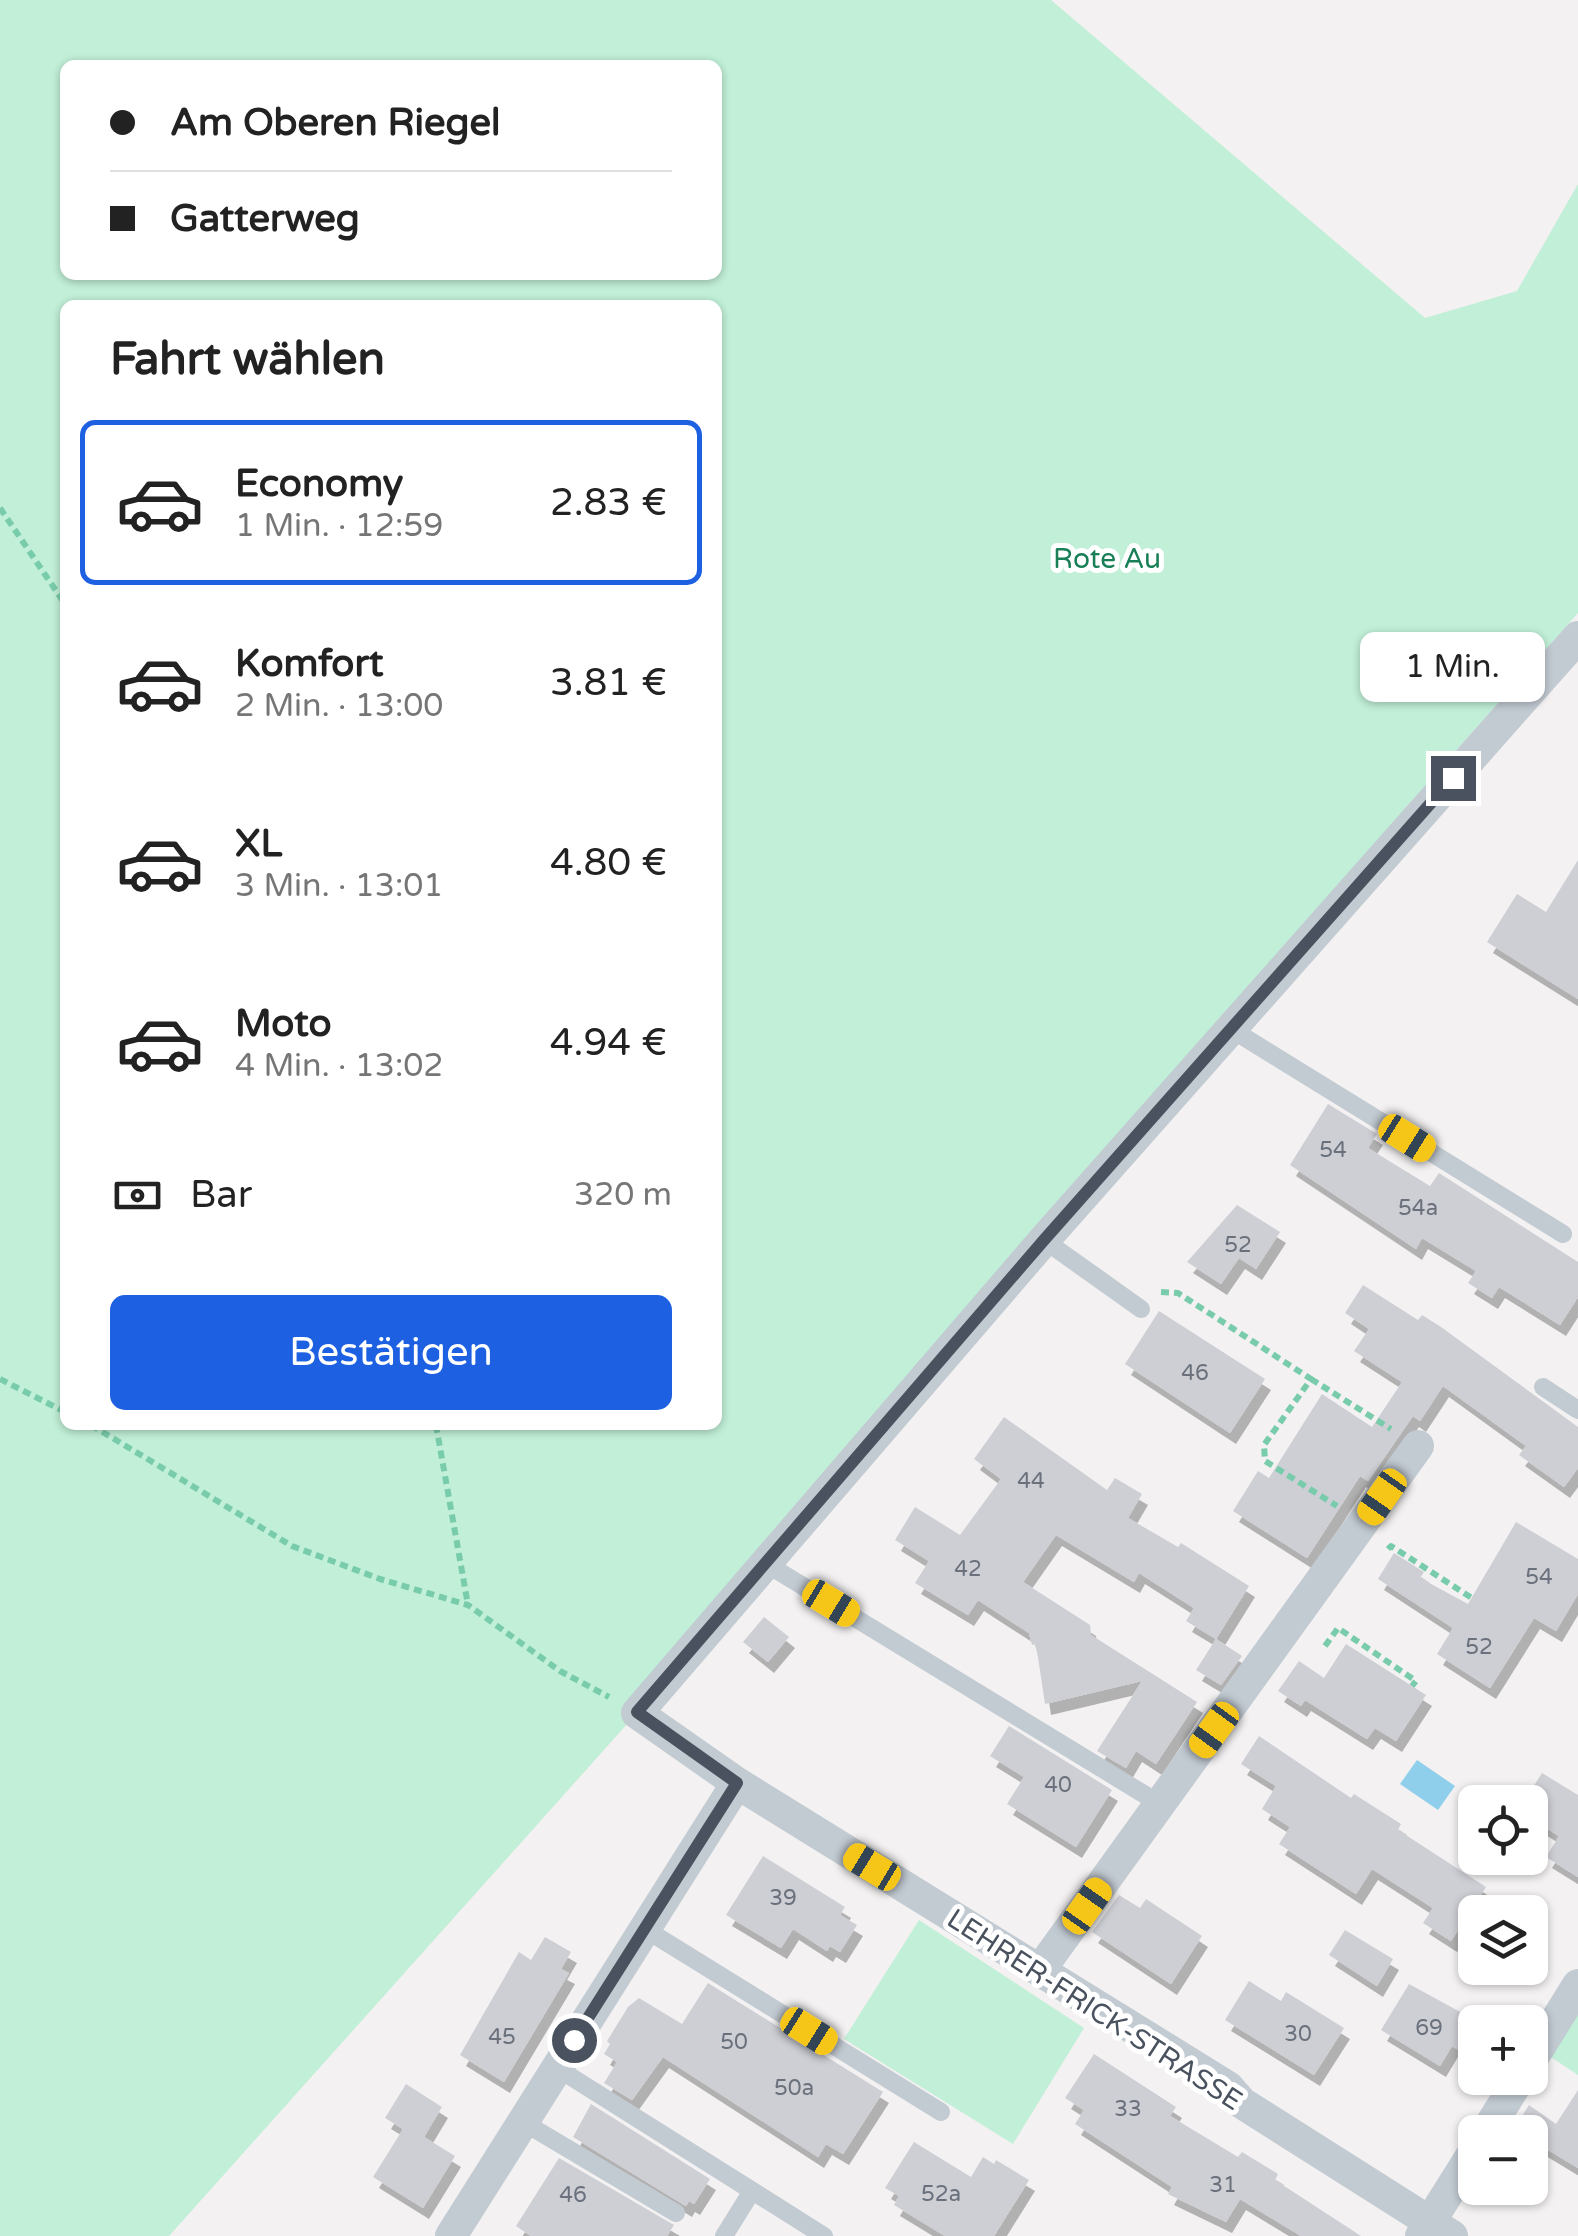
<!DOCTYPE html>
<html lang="de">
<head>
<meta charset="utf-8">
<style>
	:root { --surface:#fff; --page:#f2f2f2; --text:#222; --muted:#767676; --line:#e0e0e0; --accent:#1d60e1 }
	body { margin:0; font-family:"Varela Round",sans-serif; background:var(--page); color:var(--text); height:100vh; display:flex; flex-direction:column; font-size:38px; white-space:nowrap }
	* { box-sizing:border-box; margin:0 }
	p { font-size:32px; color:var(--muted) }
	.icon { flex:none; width:55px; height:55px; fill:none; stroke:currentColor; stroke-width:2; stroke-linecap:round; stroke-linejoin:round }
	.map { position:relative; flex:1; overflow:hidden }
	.sheet { position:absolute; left:60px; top:300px; width:662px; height:1130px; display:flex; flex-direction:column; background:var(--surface); border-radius:15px; box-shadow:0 2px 8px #0004 }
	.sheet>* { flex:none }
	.guide { position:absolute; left:60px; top:60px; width:662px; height:220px; border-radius:15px; box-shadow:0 2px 8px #0004; display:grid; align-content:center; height:220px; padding:0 50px; background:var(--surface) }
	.buttons { position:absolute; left:1458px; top:1785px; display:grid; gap:20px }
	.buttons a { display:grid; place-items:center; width:90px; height:90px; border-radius:15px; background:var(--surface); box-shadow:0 2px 8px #0004; font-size:50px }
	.end { position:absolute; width:45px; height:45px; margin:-22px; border:12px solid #49525e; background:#fff; box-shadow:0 0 0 5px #fff }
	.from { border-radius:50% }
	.bubble { position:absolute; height:70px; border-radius:15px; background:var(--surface); box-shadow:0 2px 8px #0004; font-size:32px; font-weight:600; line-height:70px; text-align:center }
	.car { position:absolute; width:30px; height:60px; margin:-30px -15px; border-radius:12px; box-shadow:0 0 8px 2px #0007; background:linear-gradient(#f5c518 24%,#345 0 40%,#f5c518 0 76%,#345 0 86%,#f5c518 0) }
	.guide b { display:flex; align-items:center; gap:35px; height:95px; font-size:38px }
	.guide b+b { border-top:2px solid var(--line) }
	.guide i { width:25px; height:25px; background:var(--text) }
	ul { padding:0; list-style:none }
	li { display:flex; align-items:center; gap:30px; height:165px; margin:0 20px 15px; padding:0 30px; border:5px solid transparent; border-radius:15px }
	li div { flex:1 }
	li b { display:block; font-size:38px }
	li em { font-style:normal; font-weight:600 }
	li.current { border-color:var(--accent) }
	li>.icon { width:90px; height:90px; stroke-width:1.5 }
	h2 { padding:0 50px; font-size:45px; line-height:120px }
	.pay { display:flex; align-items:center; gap:25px; height:110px; padding:0 50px; font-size:38px }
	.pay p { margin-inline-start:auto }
	.primary-button { display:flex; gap:20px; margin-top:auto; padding:20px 50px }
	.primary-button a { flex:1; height:115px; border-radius:15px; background:var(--accent); color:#fff; font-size:40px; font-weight:600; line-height:115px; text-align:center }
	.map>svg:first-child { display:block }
</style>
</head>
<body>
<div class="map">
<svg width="1578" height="2236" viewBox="0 0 1578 2236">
	<defs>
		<filter id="shadow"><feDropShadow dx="6" dy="11" stdDeviation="0" flood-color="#0004"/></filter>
	</defs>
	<rect width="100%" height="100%" fill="#f3f1f1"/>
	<g fill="#c1efd7" fill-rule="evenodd">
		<path d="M0,0h1051l374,318 92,-27 61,-107v429l-170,192 -771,908 -468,523h-169zM65,65h653v210h-653zM65,305h653v1120h-653z"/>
		<polygon points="919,1920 1084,2028 1013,2144 844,2039"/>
		<polygon points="1578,2013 1578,2075 1551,2057"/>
	</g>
	<polygon fill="#8fcfeb" points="1417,1760 1455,1786 1438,1810 1400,1784"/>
	<g fill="#cecfd5" filter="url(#shadow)">
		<polygon points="1578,860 1578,999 1487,942 1517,894 1546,912"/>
		<polygon points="1328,1104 1377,1134 1368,1148 1430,1186 1439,1173 1578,1262 1578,1297 1560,1325 1499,1287 1492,1298 1468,1283 1476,1271 1422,1238 1416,1249 1290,1165"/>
		<polygon points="1237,1205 1280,1232 1256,1269 1239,1258 1221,1284 1187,1262"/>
		<polygon points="1363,1285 1418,1320 1422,1315 1441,1327 1578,1427 1578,1468 1564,1487 1519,1455 1526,1446 1443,1386 1420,1421 1413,1416 1368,1481 1360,1476 1307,1558 1233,1511 1258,1471 1269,1478 1322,1394 1372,1427 1402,1382 1354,1351 1369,1329 1345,1313"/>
		<polygon points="1159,1311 1265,1379 1230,1433 1125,1364"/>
		<polygon points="1004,1417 1107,1490 1115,1478 1142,1494 1128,1518 1178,1547 1181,1543 1249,1586 1216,1639 1186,1621 1194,1608 1139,1573 1134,1582 1056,1535 1023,1582 1090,1625 1091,1635 1197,1702 1156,1764 1136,1751 1126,1768 1097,1751 1142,1681 1045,1704 1036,1644 1032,1645 1029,1633 978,1600 968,1615 915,1583 929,1561 895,1540 915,1507 960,1535 1001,1479 974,1459"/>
		<polygon points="1516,1522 1578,1559 1578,1594 1556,1631 1534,1618 1490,1688 1437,1654 1453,1628 1378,1579 1394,1553 1424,1572 1420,1578 1468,1604"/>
		<polygon points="764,1617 789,1637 768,1662 743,1642"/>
		<polygon points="1216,1639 1242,1656 1221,1685 1196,1670"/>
		<polygon points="1346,1644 1426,1695 1396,1741 1375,1728 1367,1739 1305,1700 1301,1706 1278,1691 1299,1661 1324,1678"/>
		<polygon points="1009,1726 1112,1790 1076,1847 1007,1804 1024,1777 990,1756"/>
		<polygon points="1259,1736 1351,1798 1354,1794 1401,1824 1398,1830 1486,1887 1451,1941 1423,1923 1433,1908 1372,1869 1356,1894 1279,1844 1290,1827 1262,1809 1276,1786 1241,1764"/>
		<polygon points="1542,1773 1578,1795 1578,1877 1546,1857 1559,1836 1530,1818 1530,1792"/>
		<polygon points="763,1856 845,1907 840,1915 857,1925 840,1952 830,1946 827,1951 793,1929 781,1948 726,1915"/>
		<polygon points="1119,1895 1140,1908 1146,1899 1202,1936 1171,1984 1092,1932"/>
		<polygon points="1345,1930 1393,1959 1377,1986 1329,1955"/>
		<polygon points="545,1937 571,1952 561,1969 569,1973 504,2082 460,2055 519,1952 531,1960"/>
		<polygon points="1249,1981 1281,2001 1286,1992 1344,2028 1314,2075 1225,2020"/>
		<polygon points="708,1983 883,2092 843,2154 826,2144 818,2157 663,2057 632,2100 604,2083 617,2062 604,2054 610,2044 607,2041 628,2007 639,1998 682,2024"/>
		<polygon points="1409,1984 1475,2020 1475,2060 1452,2046 1440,2066 1381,2030"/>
		<polygon points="1094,2054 1176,2107 1170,2116 1238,2157 1242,2152 1278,2174 1275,2180 1361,2236 1301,2236 1240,2199 1226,2222 1168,2194 1172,2187 1075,2124 1084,2110 1065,2098"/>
		<polygon points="406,2084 442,2107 424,2137 455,2156 423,2208 373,2177 403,2129 385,2118"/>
		<polygon points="1578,2090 1578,2168 1530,2139 1530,2132 1519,2132 1519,2121 1529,2105 1556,2124"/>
		<polygon points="591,2104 710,2179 694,2204 689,2201 686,2206 573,2137"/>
		<polygon points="914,2142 971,2177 983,2157 994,2164 996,2160 1029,2180 994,2236 945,2236 894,2205 899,2196 885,2188"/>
		<polygon points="559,2158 674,2225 667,2236 531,2236 516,2226"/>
	</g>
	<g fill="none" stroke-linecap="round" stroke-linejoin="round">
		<g stroke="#79ccab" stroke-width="6" stroke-dasharray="8 5" stroke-linecap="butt">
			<polyline points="0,508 65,604"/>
			<polyline points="1161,1292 1178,1293 1311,1379 1264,1445 1265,1461 1337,1506"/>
			<polyline points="0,1379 65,1412"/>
			<polyline points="1311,1379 1391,1429"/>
			<polyline points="91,1425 292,1546 380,1579 468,1605 560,1671 609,1697"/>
			<polyline points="436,1425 468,1605"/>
			<polyline points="1388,1549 1391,1546 1475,1600"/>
			<polyline points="1325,1646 1338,1628 1416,1681 1412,1686"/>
		</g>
		<g stroke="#c2cad2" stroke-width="18">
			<polyline points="1231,1029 1563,1234"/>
			<polyline points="1044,1240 1141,1309"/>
			<polyline points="1543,1387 1578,1410"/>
			<polyline points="765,1563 1160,1804"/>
			<polyline points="645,1929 941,2112"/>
			<polyline points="557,2068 824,2236"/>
			<polyline points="523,2122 676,2213"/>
			<polyline points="724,2236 752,2191"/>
		</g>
		<g stroke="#c2cad2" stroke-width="32">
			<polyline points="1040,1970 1418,1446"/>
			<polyline points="1530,2062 1578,1985"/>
			<polyline points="1486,2132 1520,2078"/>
			<polyline points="451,2236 737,1783"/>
			<polyline points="1421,2236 1475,2150"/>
			<polyline points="1452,2236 1242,2103 1228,2087 737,1783 637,1713 1044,1240 1578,637"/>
		</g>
	</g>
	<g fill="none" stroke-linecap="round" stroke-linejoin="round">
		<polyline stroke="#49525e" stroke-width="12" points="574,2040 737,1783 637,1712 1044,1240 1453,778"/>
	</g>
	<g text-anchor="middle" stroke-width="10" stroke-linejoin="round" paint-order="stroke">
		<g font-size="22" fill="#6a717c">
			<text x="1333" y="1157">54</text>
			<text x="1418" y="1215">54a</text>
			<text x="1238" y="1252">52</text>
			<text x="1195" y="1380">46</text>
			<text x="1031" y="1488">44</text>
			<text x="968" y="1576">42</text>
			<text x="1539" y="1584">54</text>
			<text x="1479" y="1654">52</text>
			<text x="1058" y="1792">40</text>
			<text x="783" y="1905">39</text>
			<text x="1429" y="2035">69</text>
			<text x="1298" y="2041">30</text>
			<text x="502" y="2044">45</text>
			<text x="734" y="2049">50</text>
			<text x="794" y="2095">50a</text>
			<text x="1128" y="2116">33</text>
			<text x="1223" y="2192">31</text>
			<text x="941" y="2201">52a</text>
			<text x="573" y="2202">46</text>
		</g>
		<g font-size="28" fill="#197f56" stroke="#fff">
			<text x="1107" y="568">Rote Au</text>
		</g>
		<g font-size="28" fill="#49525e" stroke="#fff">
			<text transform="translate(1095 2009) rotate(33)" y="10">LEHRER-FRICK-STRASSE</text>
		</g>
	</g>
</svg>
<div class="buttons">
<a><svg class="icon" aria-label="locate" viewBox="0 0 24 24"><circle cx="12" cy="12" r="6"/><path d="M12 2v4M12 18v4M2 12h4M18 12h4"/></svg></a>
<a><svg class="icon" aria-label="layers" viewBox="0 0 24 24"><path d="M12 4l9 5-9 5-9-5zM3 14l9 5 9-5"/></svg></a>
<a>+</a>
<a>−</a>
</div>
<i class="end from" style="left:574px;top:2040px"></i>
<i class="end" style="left:1453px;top:778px"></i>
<div class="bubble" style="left:1360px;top:632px;width:185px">1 Min.</div>
<i class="car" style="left:1407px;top:1138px;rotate:122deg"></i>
<i class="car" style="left:1382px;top:1497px;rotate:215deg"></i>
<i class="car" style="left:831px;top:1603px;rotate:121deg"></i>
<i class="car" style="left:1214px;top:1730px;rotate:216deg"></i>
<i class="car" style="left:872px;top:1867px;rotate:301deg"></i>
<i class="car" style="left:1087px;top:1906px;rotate:35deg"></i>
<i class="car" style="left:809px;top:2031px;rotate:122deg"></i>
<div class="guide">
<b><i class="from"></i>Am Oberen Riegel</b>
<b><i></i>Gatterweg</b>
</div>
<section class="sheet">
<h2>Fahrt wählen</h2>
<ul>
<li class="current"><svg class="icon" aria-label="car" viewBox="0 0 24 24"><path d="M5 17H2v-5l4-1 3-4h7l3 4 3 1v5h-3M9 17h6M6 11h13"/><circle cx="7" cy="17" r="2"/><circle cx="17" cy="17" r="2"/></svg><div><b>Economy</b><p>1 Min. · 12:59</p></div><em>2.83 €</em></li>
<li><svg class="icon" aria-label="car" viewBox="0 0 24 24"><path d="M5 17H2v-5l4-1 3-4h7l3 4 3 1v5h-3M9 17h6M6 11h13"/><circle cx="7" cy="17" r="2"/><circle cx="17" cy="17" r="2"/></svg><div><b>Komfort</b><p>2 Min. · 13:00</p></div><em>3.81 €</em></li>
<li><svg class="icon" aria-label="car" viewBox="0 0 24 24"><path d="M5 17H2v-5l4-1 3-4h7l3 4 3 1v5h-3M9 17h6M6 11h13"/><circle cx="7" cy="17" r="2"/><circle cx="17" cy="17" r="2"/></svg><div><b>XL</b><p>3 Min. · 13:01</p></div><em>4.80 €</em></li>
<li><svg class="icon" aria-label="car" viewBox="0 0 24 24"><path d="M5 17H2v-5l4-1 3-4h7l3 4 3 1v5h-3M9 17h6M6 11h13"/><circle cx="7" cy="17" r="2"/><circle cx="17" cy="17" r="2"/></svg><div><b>Moto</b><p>4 Min. · 13:02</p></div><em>4.94 €</em></li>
</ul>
<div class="pay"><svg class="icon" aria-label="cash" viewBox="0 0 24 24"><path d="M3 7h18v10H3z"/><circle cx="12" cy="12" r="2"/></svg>Bar<p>320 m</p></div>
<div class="primary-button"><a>Bestätigen</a></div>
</section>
</div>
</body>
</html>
